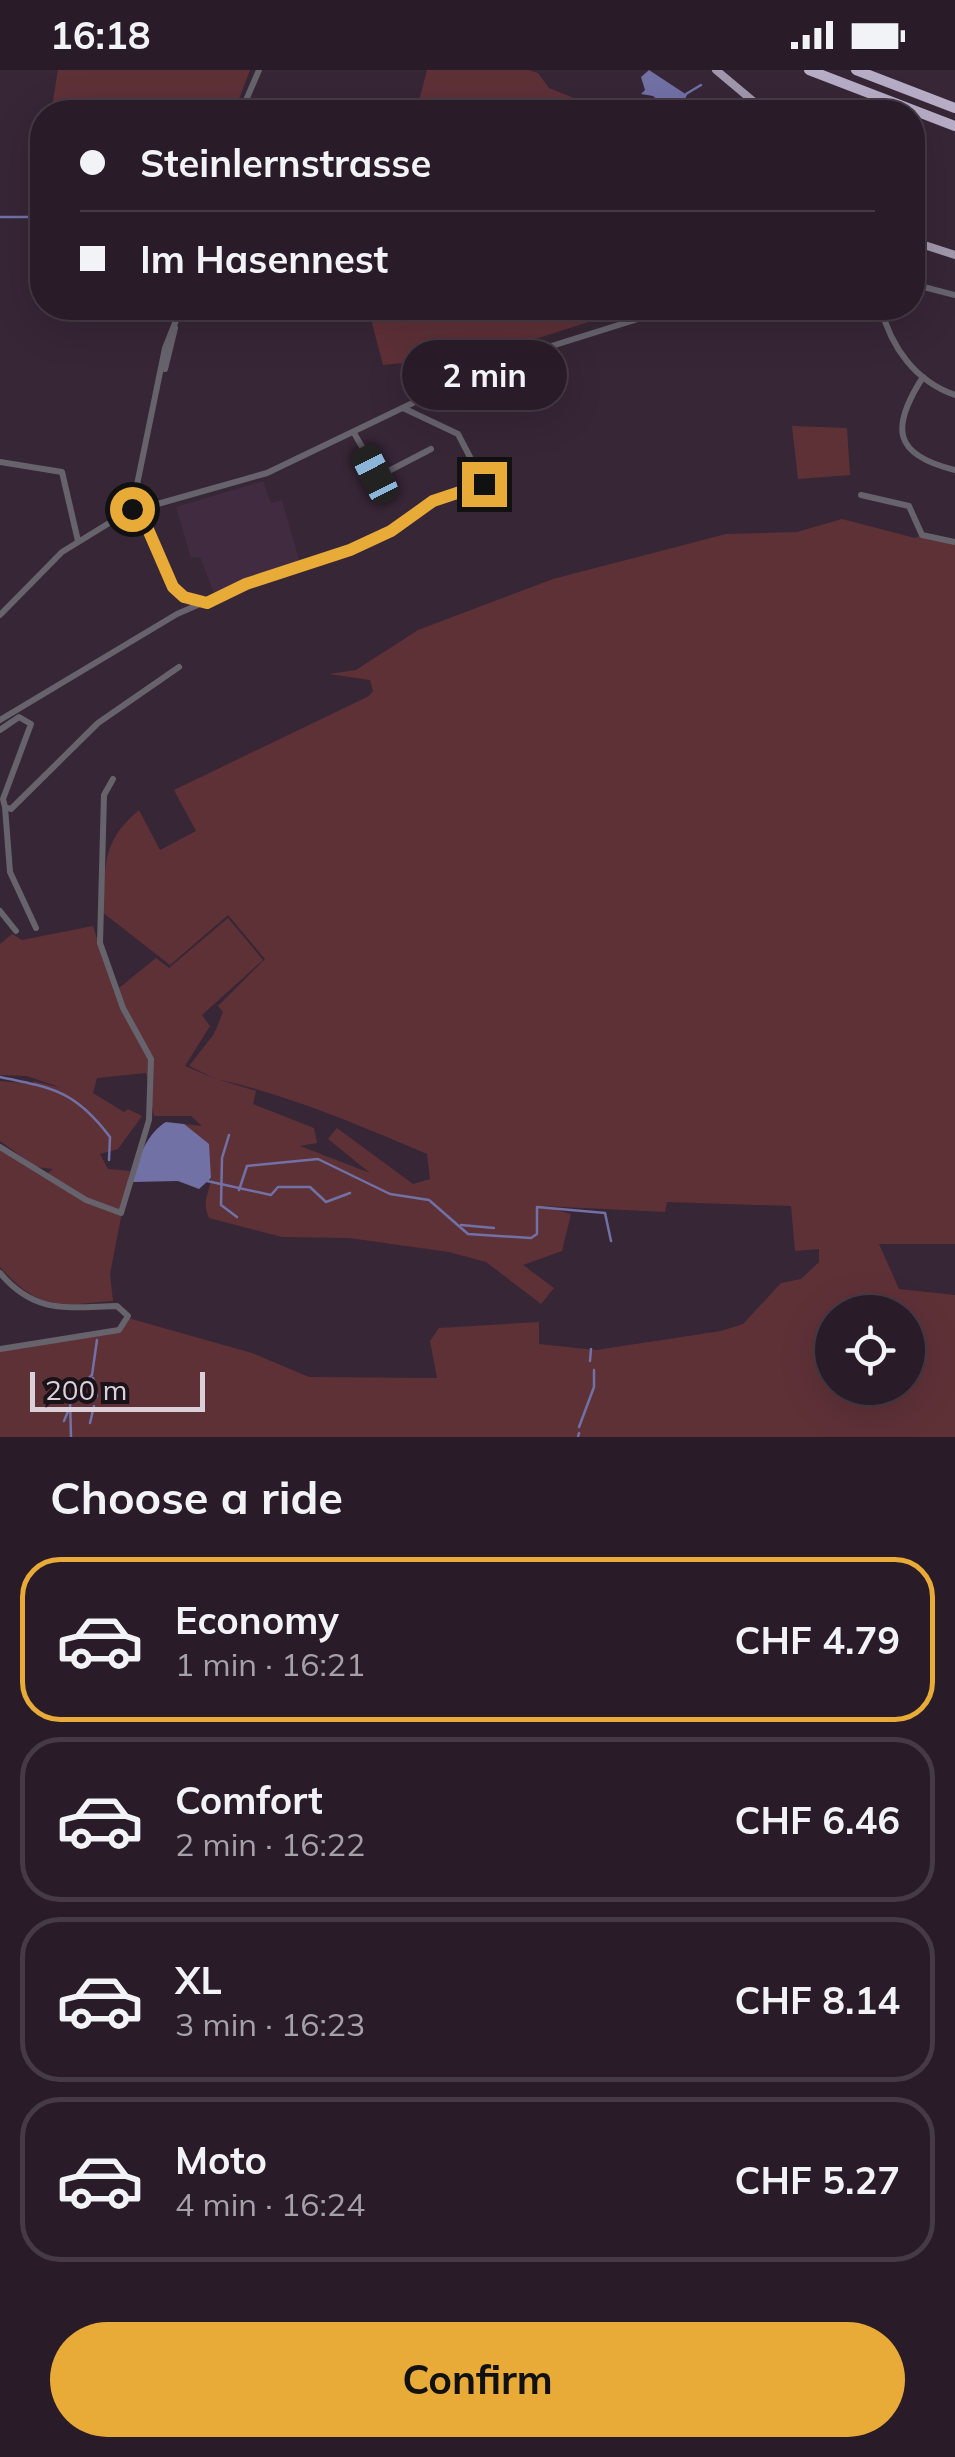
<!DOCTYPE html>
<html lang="en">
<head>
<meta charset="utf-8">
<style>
	:root { --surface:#291c28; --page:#352934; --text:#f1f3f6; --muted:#a5a1a8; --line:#453a45; --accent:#e9ab38 }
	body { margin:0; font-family:Mulish,sans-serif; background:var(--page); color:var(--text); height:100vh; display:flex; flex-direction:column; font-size:38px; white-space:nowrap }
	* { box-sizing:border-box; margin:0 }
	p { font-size:32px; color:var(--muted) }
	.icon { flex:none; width:55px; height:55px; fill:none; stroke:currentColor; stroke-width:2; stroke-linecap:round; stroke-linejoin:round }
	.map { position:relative; height:1367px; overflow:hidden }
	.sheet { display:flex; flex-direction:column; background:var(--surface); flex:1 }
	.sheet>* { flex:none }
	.hud { position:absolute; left:30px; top:30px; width:895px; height:220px; border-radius:40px; box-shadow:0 10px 40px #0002,0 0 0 2px var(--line); display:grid; align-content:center; height:220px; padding:0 50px; background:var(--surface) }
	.buttons { position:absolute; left:815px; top:1225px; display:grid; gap:20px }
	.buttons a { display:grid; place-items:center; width:110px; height:110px; border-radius:50%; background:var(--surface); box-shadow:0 10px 40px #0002,0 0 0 2px var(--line); font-size:50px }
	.scale { position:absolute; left:30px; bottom:25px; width:175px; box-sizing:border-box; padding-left:10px; border:5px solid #dbd0da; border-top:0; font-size:28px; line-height:35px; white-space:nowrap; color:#dbd0da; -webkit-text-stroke:8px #1a1219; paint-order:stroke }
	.end { position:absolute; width:45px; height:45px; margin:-22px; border:12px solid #e9ab38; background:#111; box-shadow:0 0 0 5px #111 }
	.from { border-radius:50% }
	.bubble { position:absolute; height:70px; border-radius:35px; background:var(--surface); box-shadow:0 10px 40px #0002,0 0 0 2px var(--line); font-size:32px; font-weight:700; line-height:70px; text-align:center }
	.car { position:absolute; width:30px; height:60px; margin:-30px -15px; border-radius:12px; box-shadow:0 0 8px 2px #0007; background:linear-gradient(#222 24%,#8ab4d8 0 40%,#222 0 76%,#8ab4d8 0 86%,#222 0) }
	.hud b { display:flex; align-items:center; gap:35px; height:95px; font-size:38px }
	.hud b+b { border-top:2px solid var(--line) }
	.hud i { width:25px; height:25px; background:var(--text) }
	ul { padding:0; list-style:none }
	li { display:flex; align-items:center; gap:30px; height:165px; margin:0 20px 15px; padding:0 30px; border:5px solid var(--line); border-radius:40px }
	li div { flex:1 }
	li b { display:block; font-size:38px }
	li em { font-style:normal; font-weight:700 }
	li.selected { border-color:var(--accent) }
	li>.icon { width:90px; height:90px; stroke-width:1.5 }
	h2 { padding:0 50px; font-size:45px; line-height:120px }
	.primary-button { display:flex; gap:20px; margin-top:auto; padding:20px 50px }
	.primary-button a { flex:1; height:115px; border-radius:60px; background:var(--accent); color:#111; font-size:40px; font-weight:700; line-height:115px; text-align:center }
	.status { display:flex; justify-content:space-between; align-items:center; height:70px; padding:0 50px; background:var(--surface); direction:ltr }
	.status svg { height:28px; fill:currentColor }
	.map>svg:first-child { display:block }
</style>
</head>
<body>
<div class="status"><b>16:18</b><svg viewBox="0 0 49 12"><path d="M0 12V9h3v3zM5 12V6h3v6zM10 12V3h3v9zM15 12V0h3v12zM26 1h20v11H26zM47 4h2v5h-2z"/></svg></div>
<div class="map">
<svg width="955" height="1367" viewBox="0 0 955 1367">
	<rect width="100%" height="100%" fill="#372636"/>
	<polygon fill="#412b41" points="263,411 271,433 282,430 300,493 215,526 200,487 191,488 176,437"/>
	<g fill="#5e3137" fill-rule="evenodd">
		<polygon points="58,0 250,0 234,42 51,42"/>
		<polygon points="427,0 529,0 538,3 549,18 581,31 576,30 577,42 416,42"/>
		<polygon points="368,238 632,238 482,286 383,295"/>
		<polygon points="792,356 847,358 850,405 798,409"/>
		<path d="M842,449l73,19 7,-3 33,8v701h-76l20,45 56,6v142h-955v-88l119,-19 9,-12 124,35 57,24 128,1 -7,-37 9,-13 100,-6v22l57,6 125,-19 22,-7 38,-41 20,-4 18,-17v-13l-24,2 -4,-45 -124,-4 -2,10 -122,-6 28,8 -9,37 -39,14 31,23 -13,16 -55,-42 -37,-10 -100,-14 -67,-1 -73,-19c-8,-19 1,-24 2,-41 0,-16 -16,-43 -27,-53l18,2 -11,-10h-37l-8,-43 -49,5 -4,15 31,19 4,-3 14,7 -24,33 -18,5 8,15 22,2 -20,103 3,27c-54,5 -75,9 -113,-34v-119l43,29 10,-8 -17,-2 -36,-26v-60l33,3v-3l29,7 -35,-12 -27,-1v-131l12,-10 10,6 71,-14 21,66 42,-34 13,10 59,-50 35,42 -61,55 8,11 -25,40 31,13 -27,-13 25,-32 9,-22 -5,-6 47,-47 -37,-44 -58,50 -68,-53c4,-47 -1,-70 37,-102l21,40 36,-19 -22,-41 195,-94 4,-5 -3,-11 -41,-6 27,-4 62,-40 135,-51 173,-45 71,-2zM217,1009c72,16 142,46 210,75l3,25 -17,5 -76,-56 -9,11 42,34 -70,-27 17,-3 -3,-15 -61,-24 3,-13zM832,1242h76v76h-76z"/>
	</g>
	<g fill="#7171a6">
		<polygon points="649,0 687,25 678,42 659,42 661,33 653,26 641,24 645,20 641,7"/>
		<path d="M166,1052l18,2 25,20 2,34 -12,11 -21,-8 -45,1c2,-20 15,-50 33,-60z"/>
	</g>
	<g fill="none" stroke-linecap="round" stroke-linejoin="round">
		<g stroke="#7171a6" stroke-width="2.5">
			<polyline points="686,24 701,15"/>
			<polyline points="0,147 42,147"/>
			<path d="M0,1007c55,11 76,15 110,60l-1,23"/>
			<polyline points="229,1065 222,1088 221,1135 237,1147"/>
			<polyline points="207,1111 271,1125 278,1117 310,1117 326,1132 350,1123"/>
			<polyline points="239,1120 247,1096 318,1089 390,1124 429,1130 468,1164 531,1168 537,1164 537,1137 605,1143 611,1171"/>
			<polyline points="461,1155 494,1158"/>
			<polyline points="590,1291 591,1279"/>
			<polyline points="93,1308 97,1326"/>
			<polyline points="77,1319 92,1305 97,1270"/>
			<polyline points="70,1328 71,1367"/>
			<polyline points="64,1351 69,1339"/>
			<polyline points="90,1353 94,1336"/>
			<polyline points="579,1357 594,1317 594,1300"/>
			<polyline points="578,1367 579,1363"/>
		</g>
		<g stroke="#67636d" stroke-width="6">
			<polyline points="241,42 259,0"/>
			<polyline points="912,214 955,225"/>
			<path d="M881,238c10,39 34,73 74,87"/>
			<polyline points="165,299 175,258"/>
			<path d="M923,307c-33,51 -30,78 32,93"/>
			<polyline points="354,363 379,406 431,379"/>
			<polyline points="0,392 62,402 78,471"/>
			<polyline points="861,425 909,436 922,465 955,472"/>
			<polyline points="134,434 154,435 267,403 494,294 673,238"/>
			<polyline points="134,434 173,517 183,527 206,533"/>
			<polyline points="0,545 62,482 132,439 165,278 181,238"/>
			<polyline points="0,650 177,544 246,514 330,489 391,461 433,431 484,414 458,364 403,338"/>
			<polyline points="0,660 19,647 31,654 3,729 5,737 11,739 98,653 179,597"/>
			<polyline points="5,737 10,802 36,858"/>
			<polyline points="0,841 16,861"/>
			<polyline points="0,1077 86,1130 121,1143 149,1050 151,989 123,938 100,873 104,725 113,709"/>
			<path d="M0,1203c35,42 68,34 117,33l11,10 -9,14 -119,19"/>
		</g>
		<g stroke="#a198ad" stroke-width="8">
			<polyline points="716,0 766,42"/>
			<polyline points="912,171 955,185"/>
		</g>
		<g stroke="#b8adc6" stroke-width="10">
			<polyline points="809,0 955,56"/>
			<polyline points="856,0 955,38"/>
		</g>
	</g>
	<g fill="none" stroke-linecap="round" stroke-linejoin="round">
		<polyline stroke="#e9ab38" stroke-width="12" points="132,439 134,434 140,441 173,517 184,527 207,533 246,514 350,480 391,461 433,431 484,414"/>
	</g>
</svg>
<div class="buttons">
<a><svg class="icon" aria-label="locate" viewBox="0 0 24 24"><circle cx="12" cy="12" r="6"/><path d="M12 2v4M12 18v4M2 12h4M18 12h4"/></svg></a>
</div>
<div class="scale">200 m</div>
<i class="end from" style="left:132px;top:439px"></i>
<i class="end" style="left:484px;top:414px"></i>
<div class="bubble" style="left:402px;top:270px;width:165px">2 min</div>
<i class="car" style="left:375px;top:404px;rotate:333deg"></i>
<div class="hud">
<b><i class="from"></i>Steinlernstrasse</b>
<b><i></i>Im Hasennest</b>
</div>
</div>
<section class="sheet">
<h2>Choose a ride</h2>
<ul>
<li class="selected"><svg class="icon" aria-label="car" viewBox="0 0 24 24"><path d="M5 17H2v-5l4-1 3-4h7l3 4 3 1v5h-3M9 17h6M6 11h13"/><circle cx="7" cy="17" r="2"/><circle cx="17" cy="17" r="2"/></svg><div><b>Economy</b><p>1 min · 16:21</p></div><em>CHF 4.79</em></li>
<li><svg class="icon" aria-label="car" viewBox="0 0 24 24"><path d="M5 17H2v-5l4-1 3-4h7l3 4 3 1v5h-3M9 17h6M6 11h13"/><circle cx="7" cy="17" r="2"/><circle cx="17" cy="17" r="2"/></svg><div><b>Comfort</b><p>2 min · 16:22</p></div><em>CHF 6.46</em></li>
<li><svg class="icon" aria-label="car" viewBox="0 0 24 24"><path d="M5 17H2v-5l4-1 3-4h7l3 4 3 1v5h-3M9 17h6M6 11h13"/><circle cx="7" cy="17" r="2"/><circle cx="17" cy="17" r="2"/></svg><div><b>XL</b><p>3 min · 16:23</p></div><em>CHF 8.14</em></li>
<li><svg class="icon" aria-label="car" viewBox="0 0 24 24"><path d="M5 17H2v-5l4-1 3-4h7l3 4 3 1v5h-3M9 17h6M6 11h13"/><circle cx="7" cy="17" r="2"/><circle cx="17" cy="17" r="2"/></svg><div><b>Moto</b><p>4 min · 16:24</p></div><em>CHF 5.27</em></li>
</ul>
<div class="primary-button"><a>Confirm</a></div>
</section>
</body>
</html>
